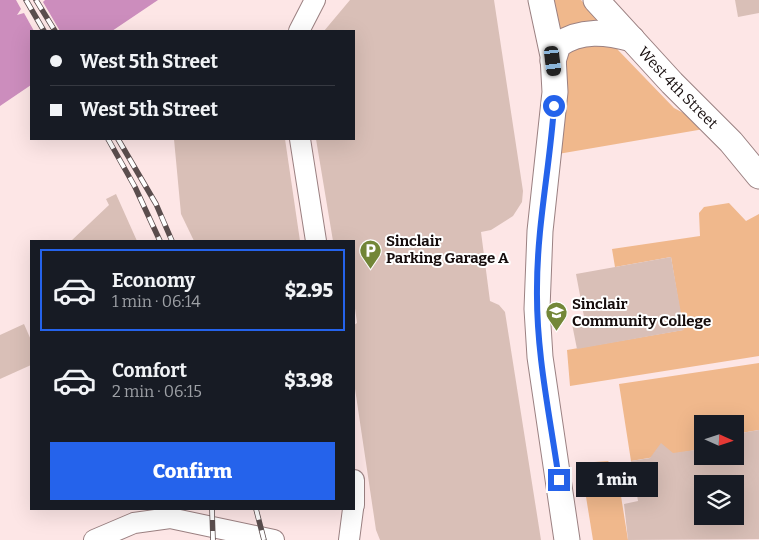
<!DOCTYPE html>
<html lang="en">
<head>
<meta charset="utf-8">
<style>
	:root { --surface:#171b24; --page:#20242c; --text:#f1f3f6; --muted:#9ea1a6; --line:#363941; --accent:#2563eb }
	body { margin:0; font-family:Bitter,serif; background:var(--page); color:var(--text); height:100vh; display:flex; flex-direction:column; font-size:19px; white-space:nowrap }
	* { box-sizing:border-box; margin:0 }
	p { font-size:16px; color:var(--muted) }
	.icon { flex:none; width:28px; height:28px; fill:none; stroke:currentColor; stroke-width:2; stroke-linecap:round; stroke-linejoin:round }
	.map { position:relative; flex:1; overflow:hidden }
	.panel { position:absolute; left:30px; top:240px; width:325px; height:270px; display:flex; flex-direction:column; background:var(--surface); border-radius:0px; box-shadow:0 5px 20px #0002 }
	.panel>* { flex:none }
	.banner { position:absolute; left:30px; top:30px; width:325px; height:110px; border-radius:0px; box-shadow:0 5px 20px #0002; display:grid; align-content:center; height:110px; padding:0 20px; background:var(--surface) }
	.needle { width:32px; rotate:93deg }
	.fabs { position:absolute; left:694px; top:415px; display:grid; gap:10px }
	.fabs a { display:grid; place-items:center; width:50px; height:50px; border-radius:0px; background:var(--surface); box-shadow:0 5px 20px #0002; font-size:25px }
	.end { position:absolute; width:22px; height:22px; margin:-11px; border:6px solid #2563eb; background:#fff; box-shadow:0 0 0 2px #fff }
	.from { border-radius:50% }
	.bubble { position:absolute; height:35px; border-radius:0px; background:var(--surface); box-shadow:0 5px 20px #0002; font-size:16px; font-weight:800; line-height:35px; text-align:center }
	.car { position:absolute; width:15px; height:30px; margin:-15px -8px; border-radius:6px; box-shadow:0 0 4px 1px #0007; background:linear-gradient(#222 24%,#8ab4d8 0 40%,#222 0 76%,#8ab4d8 0 86%,#222 0) }
	.banner b { display:flex; align-items:center; gap:18px; height:48px; font-size:19px }
	.banner b+b { border-top:1px solid var(--line) }
	.banner i { width:12px; height:12px; background:var(--text) }
	ul { padding:9px 0 0; list-style:none }
	li { display:flex; align-items:center; gap:15px; height:82px; margin:0 10px 8px; padding:0 10px; border:2px solid transparent; border-radius:0px }
	li div { flex:1 }
	li b { display:block; font-size:19px }
	li em { font-style:normal; font-weight:800 }
	li.current { border-color:var(--accent) }
	li>.icon { width:45px; height:45px; stroke-width:1.5 }
	.action { display:flex; gap:10px; margin-top:auto; padding:10px 20px }
	.action a { flex:1; height:58px; border-radius:0px; background:var(--accent); color:#fff; font-size:20px; font-weight:800; line-height:58px; text-align:center }
	.map>svg:first-child { display:block }
</style>
</head>
<body>
<div class="map">
<svg width="759" height="540" viewBox="0 0 759 540">
	<rect width="100%" height="100%" fill="#fde6e6"/>
	<g fill="#f0b88c">
		<polygon points="552,0 581,0 602,23 618,50 674,108 693,118 704,129 558,154"/>
		<polygon points="729,203 746,221 759,214 759,356 570,386 567,350 683,330 671,257 615,267 612,249 700,236 699,213 704,207"/>
		<polygon points="759,363 759,430 735,434 735,424 702,424 702,449 631,461 619,384"/>
		<polygon points="608,461 617,471 628,540 593,540 582,472 594,462"/>
	</g>
	<polygon fill="#cc8dbd" points="0,0 158,0 112,31 31,31 31,85 0,106"/>
	<polygon fill="#fde6e6" points="16,0 45,0 43,2 60,31 34,31 24,13 17,15 21,9"/>
	<g fill="#d9bfb7" fill-rule="evenodd">
		<polygon points="350,0 494,0 523,191 522,202 513,216 491,230 481,232 490,301 499,305 505,312 541,540 380,540 376,530 354,382 354,325 357,323 354,301 354,241 333,241 316,139 354,139 354,31 324,31"/>
		<polygon points="735,0 759,0 759,13 738,17"/>
		<polygon points="174,139 285,139 300,241 194,241 181,214"/>
		<polygon points="116,194 137,241 71,241 109,205 106,199"/>
		<polygon points="671,257 684,330 577,349 572,324 585,322 576,274"/>
		<polygon points="24,324 31,340 31,365 0,379 0,335"/>
		<path d="M759,430v109l-131,1 -4,-36 14,-3 -7,-40 19,-3 11,-15 12,10 29,-4v7h33v-22zM702,484h33v32h-33z"/>
	</g>
	<g fill="none" stroke-linecap="round" stroke-linejoin="round">
		<defs>
			<g id="minor">
				<polyline points="299,31 315,0"/>
				<polyline points="300,139 316,241"/>
				<polyline points="354,480 354,505"/>
				<polyline points="94,540 134,523 170,518 274,540"/>
				<polyline points="349,540 353,509"/>
			</g>
			<g id="major">
				<polyline points="541,0 553,56 555,92 540,231 537,309 540,357 567,540"/>
				<path id="s1" d="M596,0l76,83 59,59 28,34"/>
				<path d="M553,61l5,-16c23,-16 48,-13 74,-6"/>
			</g>
		</defs>
		<use href="#minor" stroke="#9b8182" stroke-width="22"/>
		<use href="#major" stroke="#9b8182" stroke-width="27"/>
		<use href="#minor" stroke="#fff" stroke-width="20"/>
		<use href="#major" stroke="#fff" stroke-width="25"/>
		<defs>
			<g id="rail">
				<polyline points="26,0 44,31"/>
				<polyline points="36,0 55,31"/>
				<polyline points="108,139 135,187 160,241"/>
				<polyline points="118,139 156,204 172,241"/>
				<polyline points="212,509 213,540"/>
				<polyline points="256,509 264,540"/>
			</g>
		</defs>
		<use href="#rail" stroke="#5b4e4e" stroke-width="5.5"/>
		<use href="#rail" stroke="#fff" stroke-width="4" stroke-dasharray="11" stroke-linecap="butt"/>
	</g>
	<g fill="none" stroke-linecap="round" stroke-linejoin="round">
		<path stroke="#2563eb" stroke-width="6" d="M554,106c-4,60 -17,120 -17,182 -1,65 13,128 22,192"/>
	</g>
	<defs>
		<symbol id="parking-pin" viewBox="-11 -11 22 30"><path d="M0 17L-7.5 6A9.5 9.5 0 1 1 7.5 6Z" fill="#738738" stroke="#fff"/><path d="M-3.5-5.5H1a3.5 3.5 0 0 1 0 7H-1V5.5H-3.5ZM-1-3.4V-.6H.8a1.4 1.4 0 0 0 0-2.8Z" fill="#fff"/></symbol>
		<symbol id="university-pin" viewBox="-11 -11 22 30"><path d="M0 17L-7.5 6A9.5 9.5 0 1 1 7.5 6Z" fill="#738738" stroke="#fff"/><path d="M0-5L7-2L0 1L-7-2ZM-4 1L0 2.5L4 1V4Q0 6-4 4Z" fill="#fff"/></symbol>
	</defs>
	<g fill-rule="evenodd">
		<use href="#parking-pin" x="358" y="238" width="25" height="34"/>
		<use href="#university-pin" x="544" y="300" width="25" height="34"/>
	</g>
	<g text-anchor="middle" stroke-width="4" stroke-linejoin="round" paint-order="stroke">
		<g font-size="15" fill="#150c0c" stroke="#fff">
			<text dy="5" stroke="none"><textPath href="#s1" startOffset="120">West 4th Street</textPath></text>
		</g>
		<g font-size="15" font-weight="bold" fill="#150c0c" stroke="#fff" text-anchor="start">
			<text x="386" y="246">Sinclair<tspan x="386" dy="17">Parking Garage A</tspan></text>
			<text x="572" y="309">Sinclair<tspan x="572" dy="17">Community College</tspan></text>
		</g>
	</g>
</svg>
<div class="fabs">
<a><svg class="needle" viewBox="-14 -14 28 28"><path d="M0-13l5 13h-10z" fill="#e53935"/><path d="M0 13l5-13h-10z" fill="#9ea1a6"/></svg></a>
<a><svg class="icon" aria-label="layers" viewBox="0 0 24 24"><path d="M12 4l9 5-9 5-9-5zM3 14l9 5 9-5"/></svg></a>
</div>
<i class="end from" style="left:554px;top:106px"></i>
<i class="end" style="left:559px;top:480px"></i>
<div class="bubble" style="left:576px;top:462px;width:82px">1 min</div>
<i class="car" style="left:553px;top:61px;rotate:173deg"></i>
<div class="banner">
<b><i class="from"></i>West 5th Street</b>
<b><i></i>West 5th Street</b>
</div>
<section class="panel">
<ul>
<li class="current"><svg class="icon" aria-label="car" viewBox="0 0 24 24"><path d="M5 17H2v-5l4-1 3-4h7l3 4 3 1v5h-3M9 17h6M6 11h13"/><circle cx="7" cy="17" r="2"/><circle cx="17" cy="17" r="2"/></svg><div><b>Economy</b><p>1 min · 06:14</p></div><em>$2.95</em></li>
<li><svg class="icon" aria-label="car" viewBox="0 0 24 24"><path d="M5 17H2v-5l4-1 3-4h7l3 4 3 1v5h-3M9 17h6M6 11h13"/><circle cx="7" cy="17" r="2"/><circle cx="17" cy="17" r="2"/></svg><div><b>Comfort</b><p>2 min · 06:15</p></div><em>$3.98</em></li>
</ul>
<div class="action"><a>Confirm</a></div>
</section>
</div>
</body>
</html>
